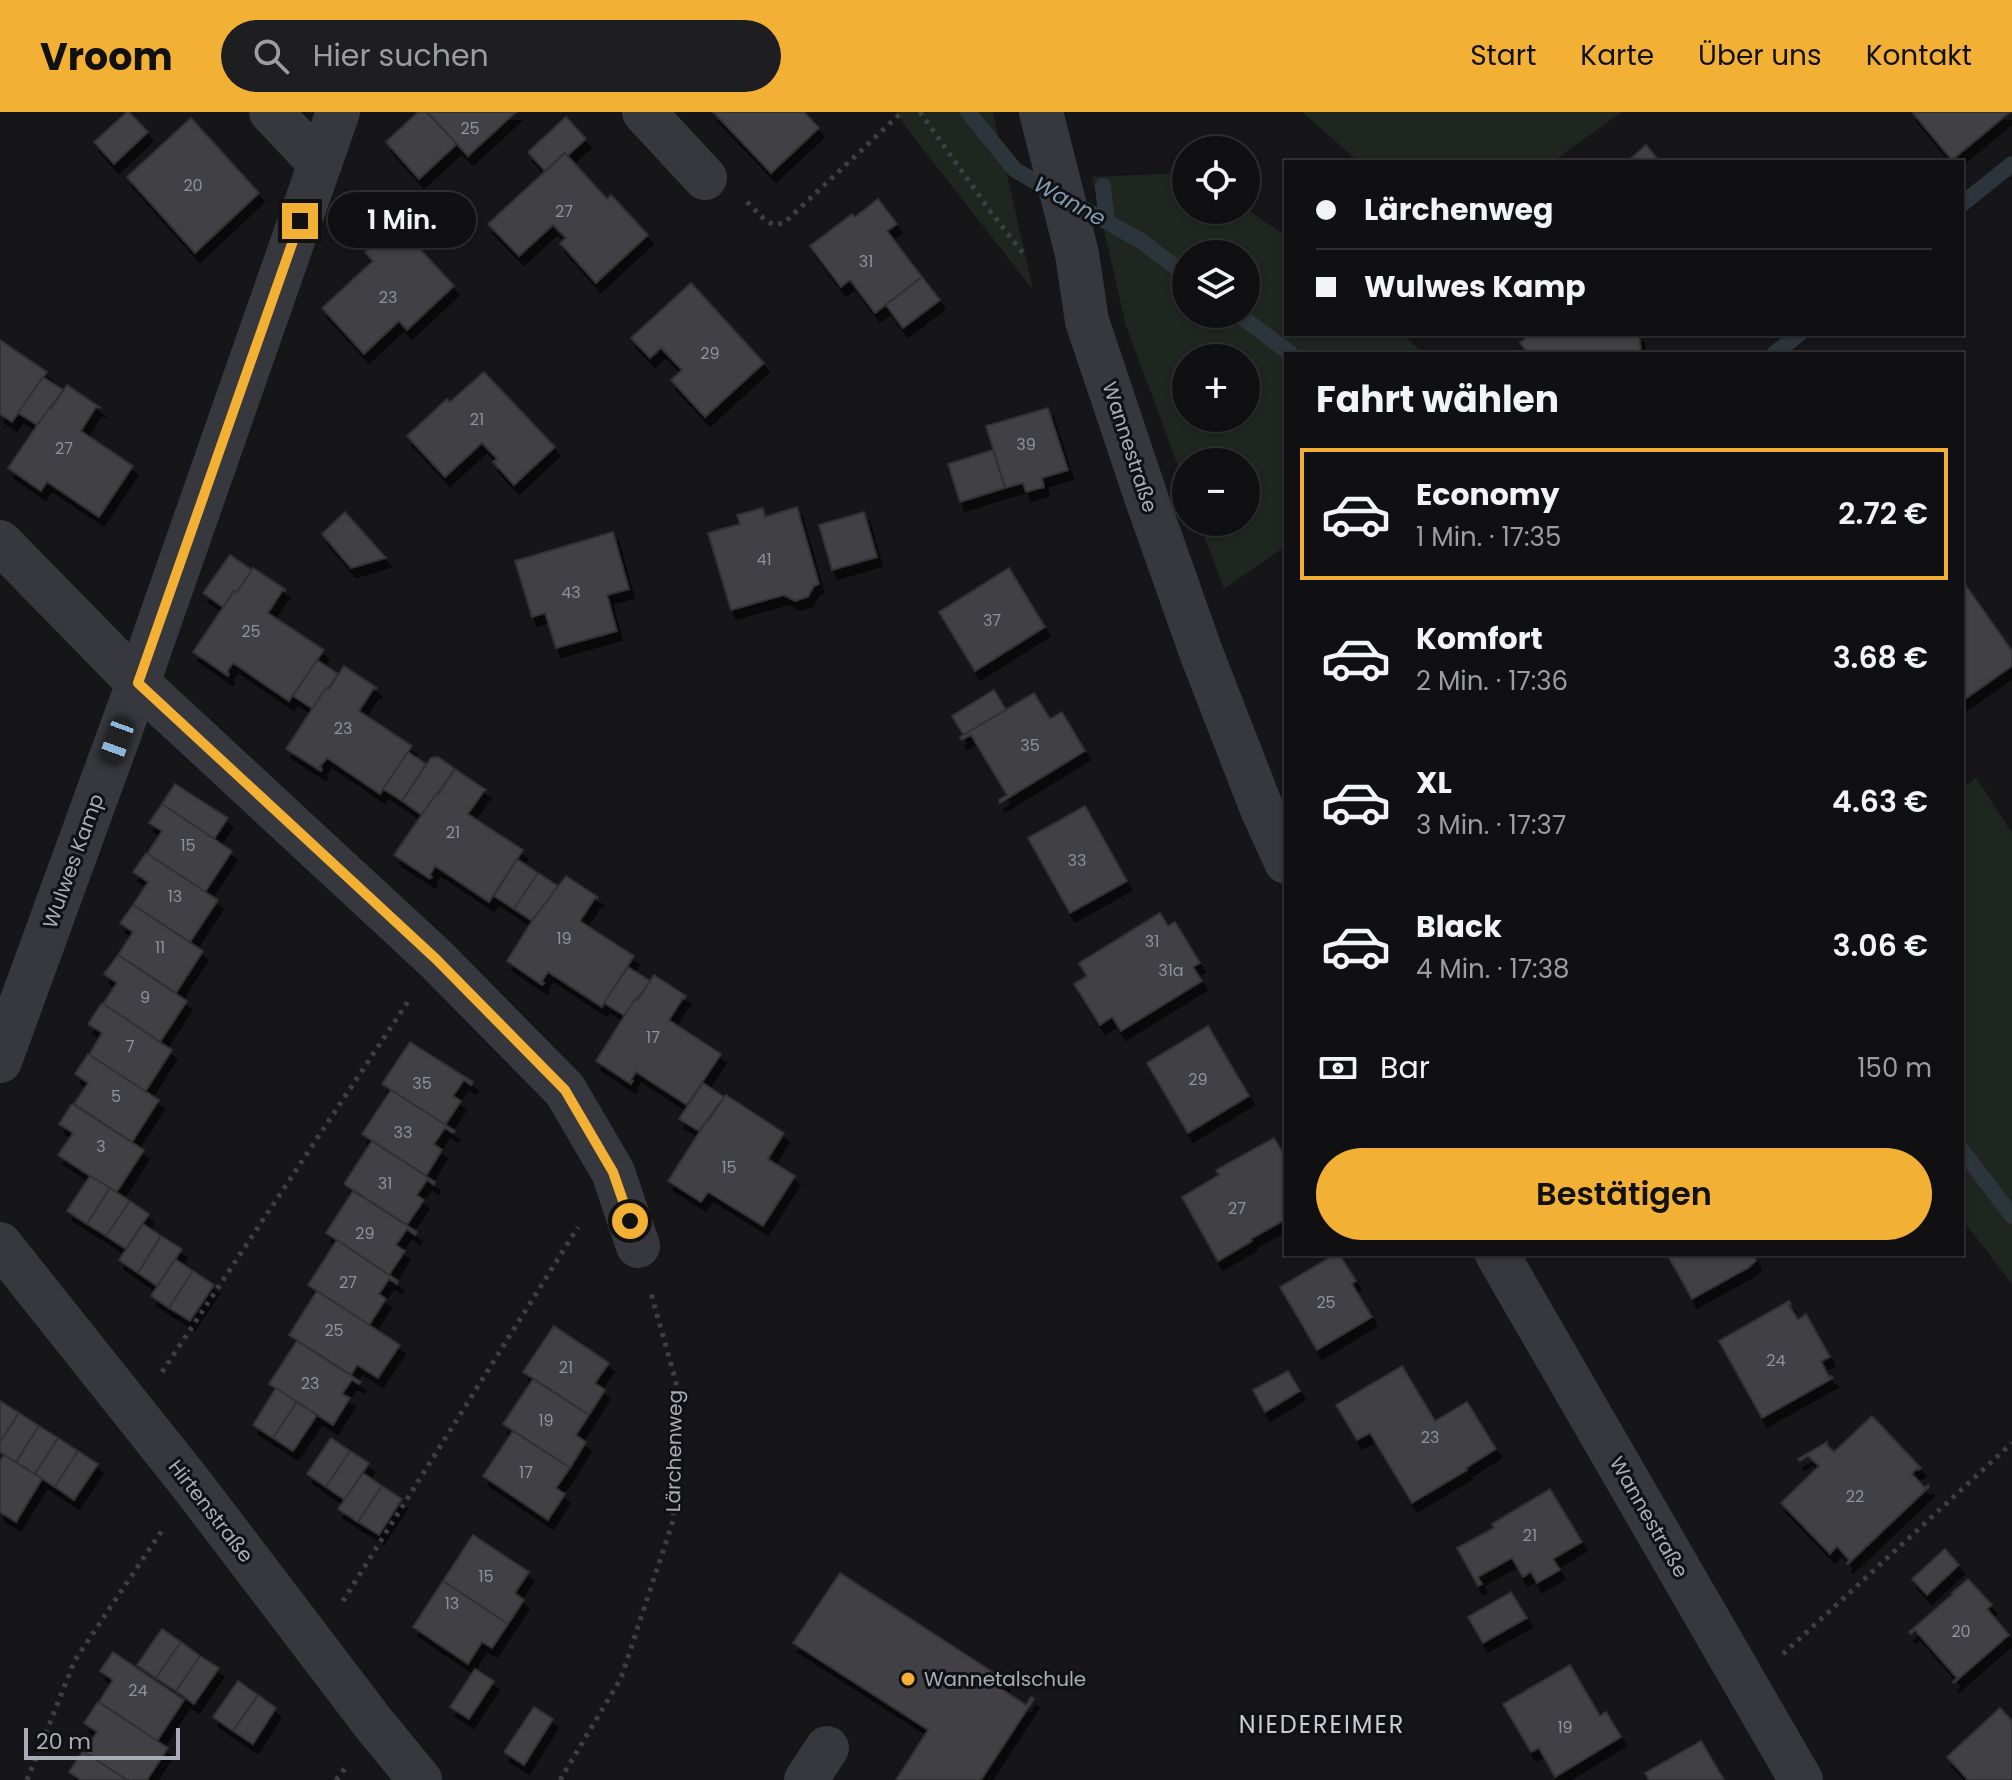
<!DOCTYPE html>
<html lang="de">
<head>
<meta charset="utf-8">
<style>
	:root { --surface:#101012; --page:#1e1e20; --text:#f1f3f6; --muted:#9c9d9f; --line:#303032; --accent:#f2b134 }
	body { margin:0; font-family:Poppins,sans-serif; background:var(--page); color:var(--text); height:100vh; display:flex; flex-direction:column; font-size:30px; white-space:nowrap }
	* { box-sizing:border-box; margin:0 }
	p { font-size:26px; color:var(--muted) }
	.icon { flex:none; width:44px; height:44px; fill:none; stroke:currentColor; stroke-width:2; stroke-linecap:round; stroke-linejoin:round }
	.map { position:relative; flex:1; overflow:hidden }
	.sheet { position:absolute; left:1284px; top:240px; width:680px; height:904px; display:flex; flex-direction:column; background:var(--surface); border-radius:0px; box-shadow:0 2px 6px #0004,0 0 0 2px var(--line) }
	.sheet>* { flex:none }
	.top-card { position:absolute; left:1284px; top:48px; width:680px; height:176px; border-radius:0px; box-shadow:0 2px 6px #0004,0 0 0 2px var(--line); display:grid; align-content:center; height:176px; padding:0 32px; background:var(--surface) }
	.buttons { position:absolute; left:1172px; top:24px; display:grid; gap:16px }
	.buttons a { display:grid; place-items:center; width:88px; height:88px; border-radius:50%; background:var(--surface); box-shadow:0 2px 6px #0004,0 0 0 2px var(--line); font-size:40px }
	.scale { position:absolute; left:24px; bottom:20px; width:156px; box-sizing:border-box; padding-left:8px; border:4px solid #a8adb8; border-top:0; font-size:22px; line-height:28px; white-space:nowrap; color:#a8adb8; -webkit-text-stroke:6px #111113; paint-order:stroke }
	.end { position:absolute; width:36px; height:36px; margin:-18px; border:10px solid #f2b134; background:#111; box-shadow:0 0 0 4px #111 }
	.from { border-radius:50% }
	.bubble { position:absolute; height:56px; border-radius:28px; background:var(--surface); box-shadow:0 2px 6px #0004,0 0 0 2px var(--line); font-size:26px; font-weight:600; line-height:56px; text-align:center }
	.car { position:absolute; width:24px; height:48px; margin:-24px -12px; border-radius:10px; box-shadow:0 0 6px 2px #0007; background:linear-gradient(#222 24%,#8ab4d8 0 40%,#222 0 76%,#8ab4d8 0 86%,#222 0) }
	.top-card b { display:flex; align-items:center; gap:28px; height:76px; font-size:30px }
	.top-card b+b { border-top:2px solid var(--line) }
	.top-card i { width:20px; height:20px; background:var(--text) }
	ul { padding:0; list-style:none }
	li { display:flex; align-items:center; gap:24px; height:132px; margin:0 16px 12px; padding:0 16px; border:4px solid transparent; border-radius:0px }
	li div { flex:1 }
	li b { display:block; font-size:30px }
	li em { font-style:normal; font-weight:600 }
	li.active { border-color:var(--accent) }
	li>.icon { width:72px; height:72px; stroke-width:1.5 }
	h2 { padding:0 32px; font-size:36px; line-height:96px }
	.pay { display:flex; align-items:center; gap:20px; height:88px; padding:0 32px; font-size:30px }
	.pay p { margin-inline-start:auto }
	.button { display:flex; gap:16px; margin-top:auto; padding:16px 32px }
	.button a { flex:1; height:92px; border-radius:48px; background:var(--accent); color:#111; font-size:32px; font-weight:600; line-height:92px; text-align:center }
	header { display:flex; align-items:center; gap:48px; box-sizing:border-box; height:112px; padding:0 40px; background:var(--accent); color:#111 }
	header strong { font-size:38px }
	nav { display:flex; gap:44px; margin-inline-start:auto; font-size:28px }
	.search { width:560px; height:72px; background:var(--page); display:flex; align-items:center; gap:20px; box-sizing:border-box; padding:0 28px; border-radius:44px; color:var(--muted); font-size:30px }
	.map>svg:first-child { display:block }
</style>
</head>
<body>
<header>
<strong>Vroom</strong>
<div class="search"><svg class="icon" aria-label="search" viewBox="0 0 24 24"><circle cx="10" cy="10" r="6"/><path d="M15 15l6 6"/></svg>Hier suchen</div>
<nav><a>Start</a><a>Karte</a><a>Über uns</a><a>Kontakt</a></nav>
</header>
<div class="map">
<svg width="2012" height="1668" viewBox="0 0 2012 1668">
	<defs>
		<filter id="shadow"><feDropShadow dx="5" dy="9" stdDeviation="0" flood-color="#0009"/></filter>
	</defs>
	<rect width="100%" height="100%" fill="#161618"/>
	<g fill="#1e261f" fill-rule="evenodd">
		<polygon points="896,0 993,0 1033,178 909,19"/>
		<polygon points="1302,0 1622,0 1552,50 1359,50"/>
		<path d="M1186,61v37l60,-1 40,27v98h115l24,20h-139v192l-62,43 -25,-67h47v-60h-60v25l-60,-161 -34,-149zM1186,142h60v60h-60zM1186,246h60v60h-60z"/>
		<polygon points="1976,666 2012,721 2012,1172 1962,1107 1962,677"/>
	</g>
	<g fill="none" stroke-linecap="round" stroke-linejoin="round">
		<g stroke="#2c353c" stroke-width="16">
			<polyline points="968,0 1015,58 1141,129 1186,163"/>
			<polyline points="1103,74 1107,110"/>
			<polyline points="1962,92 2012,52"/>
			<polyline points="1238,202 1291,242"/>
			<polyline points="1774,242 1799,222"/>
			<polyline points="1962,1038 2012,1104"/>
		</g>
	</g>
	<g fill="#404145" stroke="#303034" stroke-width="2" filter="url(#shadow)">
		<polygon points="127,0 129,0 148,20 114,52 94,30"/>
		<polygon points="418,0 427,0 457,32 419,67 386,30"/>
		<polygon points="427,0 516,0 468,44"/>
		<polygon points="713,0 804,0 819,16 771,61"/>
		<polygon points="1912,0 2010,0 1952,48"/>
		<polygon points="566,5 586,27 567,44 565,41 545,59 528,40"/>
		<polygon points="191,6 259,81 195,141 127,65"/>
		<polygon points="1646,33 1660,50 1627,50"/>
		<polygon points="565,41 607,87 611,83 648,123 596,171 560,131 566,126 553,113 519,144 488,112"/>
		<polygon points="394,82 426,118 413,130 396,111 393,114 377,96"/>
		<polygon points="878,87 897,112 887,119 922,165 875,201 850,168 841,175 810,134 852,102 855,105"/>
		<polygon points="396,111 454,174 407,218 399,209 364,242 322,196 373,149 365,140"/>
		<polygon points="922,165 940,188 903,216 886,193"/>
		<polygon points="691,171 764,251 705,305 671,268 682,258 661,236 650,246 631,226"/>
		<polygon points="1531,222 1639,222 1641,240 1640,242 1527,242 1528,241 1520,231"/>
		<polygon points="0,228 47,260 12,310 0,302"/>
		<polygon points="484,260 555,335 514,373 493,350 497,347 482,331 445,365 407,324 447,287 450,290"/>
		<polygon points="43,265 63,278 37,313 18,301"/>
		<polygon points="67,273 101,296 96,295 81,319 133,354 99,405 47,370 41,379 8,356 49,296 51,297"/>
		<polygon points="1048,296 1068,358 1042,366 1044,375 1026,380 1023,371 1005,376 986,314"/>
		<polygon points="993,338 1005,376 960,390 948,352"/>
		<polygon points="797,395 819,472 814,474 808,485 795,489 784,483 731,498 708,421 740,412 737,403 763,396 765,405"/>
		<polygon points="345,400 386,446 351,456 322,422"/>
		<polygon points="864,400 877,445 832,458 819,413"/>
		<polygon points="613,420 629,477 607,483 617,519 556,536 545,501 532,505 515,449"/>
		<polygon points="230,443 252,458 237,480 234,479 223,495 203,481"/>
		<polygon points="253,456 285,477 285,479 283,478 268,501 324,538 289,589 233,551 227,560 229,562 228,564 193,540 234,479 237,480"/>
		<polygon points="1009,456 1045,515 975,559 939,500"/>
		<polygon points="1962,468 2012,539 2012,554 1962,589"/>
		<polygon points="317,548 338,562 313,597 293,584"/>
		<polygon points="344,554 377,576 376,577 374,576 359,599 412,634 380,682 327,646 320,655 322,657 321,659 286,637 326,576 329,577"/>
		<polygon points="994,578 1006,598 964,624 952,604"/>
		<polygon points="1034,581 1050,607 1062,600 1085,639 1000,691 999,688 1007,683 971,623 962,628 960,625"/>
		<polygon points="408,640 426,652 402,689 383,677"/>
		<polygon points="438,645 455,657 422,703 402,689 431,646"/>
		<polygon points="455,657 486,678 484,679 468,702 523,738 489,790 435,754 430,763 432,765 430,767 394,743 436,682 438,683"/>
		<polygon points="175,672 228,706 214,727 162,692"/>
		<polygon points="162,692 232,739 205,780 147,742 162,719 149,711"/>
		<polygon points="1085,694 1127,769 1070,801 1028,726"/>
		<polygon points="146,741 218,788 190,830 133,793 148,770 133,760"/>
		<polygon points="517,747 538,761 514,797 494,784"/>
		<polygon points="538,761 558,774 532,809 514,797"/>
		<polygon points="566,764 598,785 597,787 595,786 580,809 634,844 602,895 548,860 542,869 544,871 542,873 507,849 532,809"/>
		<polygon points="133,793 203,839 176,881 118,843 133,820 120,811"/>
		<polygon points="1160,801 1168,814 1175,810 1200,851 1193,855 1202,869 1121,919 1112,905 1100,913 1074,872 1087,864 1079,851"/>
		<polygon points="118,843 187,889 160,930 103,892 117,871 104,862"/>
		<polygon points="628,855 650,869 625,904 604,891"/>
		<polygon points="654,863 686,884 684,887 683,886 669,908 721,942 687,993 636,960 631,968 633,969 631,972 596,949 635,887 638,888"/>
		<polygon points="102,891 172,938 145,980 89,943 102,921 88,912"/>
		<polygon points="1208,914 1249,984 1188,1021 1147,951"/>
		<polygon points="410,930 473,970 471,973 464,968 453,984 461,989 445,1013 382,972"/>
		<polygon points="88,942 159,988 132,1030 74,992 88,971 75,962"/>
		<polygon points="703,971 724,985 699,1019 679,1007"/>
		<polygon points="391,978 455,1019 453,1021 445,1016 434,1032 442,1038 426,1064 362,1022"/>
		<polygon points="726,983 784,1021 768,1047 795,1064 763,1114 708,1080 701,1090 668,1069 707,1008 708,1009"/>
		<polygon points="72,992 144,1038 116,1081 58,1043 73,1021 59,1012"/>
		<polygon points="1274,1026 1286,1046 1286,1107 1251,1127 1252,1129 1218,1149 1182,1085 1219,1063 1216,1058"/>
		<polygon points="372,1029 435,1070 434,1073 427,1068 417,1083 424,1088 407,1113 344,1072"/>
		<polygon points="90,1064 110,1076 87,1112 67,1099"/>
		<polygon points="110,1076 130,1089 106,1124 87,1112"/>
		<polygon points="353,1079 417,1120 415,1123 407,1117 396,1133 405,1139 389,1163 326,1121"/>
		<polygon points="130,1089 149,1102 126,1137 106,1124"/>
		<polygon points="143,1112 161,1124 138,1161 119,1148"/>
		<polygon points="161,1124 182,1137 157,1174 138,1161"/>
		<polygon points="337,1128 398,1169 397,1172 389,1167 379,1182 386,1187 369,1213 308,1173"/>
		<polygon points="1336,1142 1339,1142 1356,1169 1352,1172 1372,1205 1317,1238 1280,1175"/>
		<polygon points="1667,1142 1753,1142 1756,1149 1748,1156 1692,1187"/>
		<polygon points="175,1147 193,1159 169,1196 151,1184"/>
		<polygon points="193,1159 214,1173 190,1209 169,1196"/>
		<polygon points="317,1179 400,1233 378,1266 357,1253 351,1263 289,1223"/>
		<polygon points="1789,1189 1791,1192 1789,1193 1798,1208 1806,1202 1830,1245 1821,1249 1829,1265 1831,1264 1833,1266 1762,1306 1719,1229"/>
		<polygon points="554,1214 609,1251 595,1271 605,1278 589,1303 523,1260"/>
		<polygon points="297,1229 361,1270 359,1272 352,1268 342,1282 350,1286 333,1313 269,1272"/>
		<polygon points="1402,1254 1435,1309 1467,1290 1496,1337 1466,1356 1467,1358 1412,1391 1370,1321 1357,1328 1336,1293"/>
		<polygon points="1288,1259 1300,1279 1265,1300 1253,1278"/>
		<polygon points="533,1267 589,1303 576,1323 586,1330 570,1356 503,1312"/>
		<polygon points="276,1276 297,1290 273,1326 253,1313"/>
		<polygon points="0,1289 19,1301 0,1330"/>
		<polygon points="297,1290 317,1303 293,1339 273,1326"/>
		<polygon points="19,1301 39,1314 16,1350 0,1340 0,1330"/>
		<polygon points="1872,1304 1921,1356 1918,1358 1917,1356 1912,1362 1925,1376 1928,1373 1929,1375 1848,1452 1847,1451 1849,1448 1837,1434 1830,1442 1781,1391 1819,1354 1808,1344 1800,1349 1798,1347 1827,1330 1827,1333 1834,1340"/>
		<polygon points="39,1314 58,1326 35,1362 16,1350"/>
		<polygon points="513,1319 570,1356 556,1376 565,1382 548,1408 483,1364"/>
		<polygon points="58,1326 78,1339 55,1375 35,1362"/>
		<polygon points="331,1326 350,1339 326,1375 307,1362"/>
		<polygon points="78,1339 98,1352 74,1388 55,1375"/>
		<polygon points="350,1339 369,1351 345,1388 326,1375"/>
		<polygon points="4,1343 42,1367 16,1410 0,1400 0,1349"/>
		<polygon points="363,1361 382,1374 358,1410 338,1397"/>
		<polygon points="382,1374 402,1387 379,1423 358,1410"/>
		<polygon points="1550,1377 1582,1430 1553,1447 1560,1458 1537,1471 1531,1460 1523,1465 1512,1446 1478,1465 1482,1472 1478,1474 1457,1436 1494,1416 1492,1412"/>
		<polygon points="473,1423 529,1460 515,1481 524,1488 508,1512 443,1469"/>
		<polygon points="1945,1437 1959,1453 1927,1483 1912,1467"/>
		<polygon points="840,1461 1005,1568 1000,1576 1026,1593 1031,1585 1034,1587 981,1668 896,1668 928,1618 793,1531"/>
		<polygon points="1968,1467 1992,1493 1987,1497 2009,1523 1954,1571 1953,1570 1957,1566 1915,1518 1911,1522 1909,1520 1953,1482 1952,1481"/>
		<polygon points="443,1469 508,1512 492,1536 482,1530 468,1552 413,1515"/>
		<polygon points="1511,1480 1527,1506 1483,1531 1468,1505"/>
		<polygon points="162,1517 181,1530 156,1566 137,1553"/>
		<polygon points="181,1530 200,1544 176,1579 156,1566"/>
		<polygon points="113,1540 184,1588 157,1629 99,1590 113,1568 100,1559"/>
		<polygon points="200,1544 219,1556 194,1592 176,1579"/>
		<polygon points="1570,1553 1600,1604 1606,1600 1621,1625 1555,1665 1539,1636 1531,1640 1503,1592"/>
		<polygon points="475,1557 494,1569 469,1607 450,1595"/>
		<polygon points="238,1569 258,1583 233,1619 213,1605"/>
		<polygon points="258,1583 276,1596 253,1632 233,1619"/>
		<polygon points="98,1590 168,1636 147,1668 127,1668 84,1640 97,1620 84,1611"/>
		<polygon points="534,1595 553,1607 524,1653 504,1640"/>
		<polygon points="2000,1596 2012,1609 2012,1668 1968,1668 1947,1645"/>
		<polygon points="1701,1629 1724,1668 1649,1668 1645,1661"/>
		<polygon points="83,1639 84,1640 127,1668 81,1668 69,1660"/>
	</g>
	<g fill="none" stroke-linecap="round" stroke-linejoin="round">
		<g stroke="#3d3f44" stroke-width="5" stroke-dasharray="4 6" stroke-linecap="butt">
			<polyline points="920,0 990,99 1026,145"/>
			<polyline points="747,90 765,108 774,113 784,111 902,0"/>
			<polyline points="162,1260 409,888"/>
			<polyline points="343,1489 578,1115"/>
			<polyline points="1783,1542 2012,1331"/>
			<polyline points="27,1668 75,1548 163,1417"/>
			<polyline points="336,1668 345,1656"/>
			<polyline points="560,1668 621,1566 673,1409 676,1270 650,1178"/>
		</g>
		<g stroke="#37383d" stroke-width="44">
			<polyline points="271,0 320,52"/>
			<polyline points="644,0 705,66"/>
			<polyline points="1041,0 1077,142 1087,209 1146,385 1202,543 1262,697 1286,750"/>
			<polyline points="0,430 138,571 436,847 565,978 613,1060 638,1134"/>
			<polyline points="0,949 138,571 338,0"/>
			<polyline points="0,1132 192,1373 374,1612 420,1668"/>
			<polyline points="1497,1142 1801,1668"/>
			<polyline points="806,1668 827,1636"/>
		</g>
	</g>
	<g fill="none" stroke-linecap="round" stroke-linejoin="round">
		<polyline stroke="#f2b134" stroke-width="10" points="300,109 138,571 436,847 565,978 613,1060 630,1109"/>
	</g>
	<circle fill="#f2b134" stroke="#111113" stroke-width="3" cx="908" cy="1567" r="8"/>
	<g text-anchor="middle" stroke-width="6" stroke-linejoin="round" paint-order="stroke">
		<g font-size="16" fill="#8e929b">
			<text x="470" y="22">25</text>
			<text x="193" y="79">20</text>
			<text x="564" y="105">27</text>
			<text x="866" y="155">31</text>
			<text x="388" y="191">23</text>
			<text x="710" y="247">29</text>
			<text x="477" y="313">21</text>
			<text x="1026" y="338">39</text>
			<text x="64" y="342">27</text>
			<text x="764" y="453">41</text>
			<text x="571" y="486">43</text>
			<text x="992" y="514">37</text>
			<text x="251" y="525">25</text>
			<text x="343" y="622">23</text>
			<text x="1030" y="639">35</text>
			<text x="453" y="726">21</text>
			<text x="188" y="739">15</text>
			<text x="1077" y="754">33</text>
			<text x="175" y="790">13</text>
			<text x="564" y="832">19</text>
			<text x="1152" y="835">31</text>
			<text x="160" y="841">11</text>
			<text x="1171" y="864">31a</text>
			<text x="145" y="891">9</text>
			<text x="653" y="931">17</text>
			<text x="130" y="940">7</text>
			<text x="1198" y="973">29</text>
			<text x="422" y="977">35</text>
			<text x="116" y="990">5</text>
			<text x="403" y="1026">33</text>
			<text x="101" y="1040">3</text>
			<text x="729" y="1061">15</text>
			<text x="385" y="1077">31</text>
			<text x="1237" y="1102">27</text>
			<text x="365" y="1127">29</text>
			<text x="348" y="1176">27</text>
			<text x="1326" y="1196">25</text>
			<text x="334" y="1224">25</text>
			<text x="1776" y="1254">24</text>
			<text x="566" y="1261">21</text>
			<text x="310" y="1277">23</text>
			<text x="546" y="1314">19</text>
			<text x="1430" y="1331">23</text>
			<text x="526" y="1366">17</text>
			<text x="1855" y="1390">22</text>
			<text x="1530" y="1429">21</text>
			<text x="486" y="1470">15</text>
			<text x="452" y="1497">13</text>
			<text x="1961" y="1525">20</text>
			<text x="138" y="1584">24</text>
			<text x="1565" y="1621">19</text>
		</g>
		<g font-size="20" fill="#a8adb8" stroke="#111113">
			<text transform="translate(1130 335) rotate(72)" y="7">Wannestraße</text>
			<text transform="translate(73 749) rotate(-70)" y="7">Wulwes Kamp</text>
			<text transform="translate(674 1339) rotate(-89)" y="7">Lärchenweg</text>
			<text transform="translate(211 1399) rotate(52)" y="7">Hirtenstraße</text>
			<text transform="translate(1649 1405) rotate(60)" y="7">Wannestraße</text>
		</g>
		<g font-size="20" fill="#a8adb8" stroke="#111113" text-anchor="start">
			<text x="924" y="1574">Wannetalschule</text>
		</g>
		<g font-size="22" font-style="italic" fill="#7f9bb3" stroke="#111113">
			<text transform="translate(1070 89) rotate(29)" y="8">Wanne</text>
		</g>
		<g font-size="24" letter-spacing="2" fill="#c9ccd4" stroke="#111113">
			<text x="1322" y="1621">NIEDEREIMER</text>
		</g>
	</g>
</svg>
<div class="buttons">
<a><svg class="icon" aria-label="locate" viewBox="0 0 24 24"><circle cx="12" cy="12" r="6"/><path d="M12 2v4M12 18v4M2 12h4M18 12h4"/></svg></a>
<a><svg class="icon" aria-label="layers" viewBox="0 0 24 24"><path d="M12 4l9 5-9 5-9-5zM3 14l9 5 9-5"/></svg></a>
<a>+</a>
<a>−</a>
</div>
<div class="scale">20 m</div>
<i class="end from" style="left:630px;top:1109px"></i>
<i class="end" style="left:300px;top:109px"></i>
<div class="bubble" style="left:328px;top:80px;width:148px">1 Min.</div>
<i class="car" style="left:117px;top:629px;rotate:200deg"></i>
<div class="top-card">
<b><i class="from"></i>Lärchenweg</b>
<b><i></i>Wulwes Kamp</b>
</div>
<section class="sheet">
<h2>Fahrt wählen</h2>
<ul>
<li class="active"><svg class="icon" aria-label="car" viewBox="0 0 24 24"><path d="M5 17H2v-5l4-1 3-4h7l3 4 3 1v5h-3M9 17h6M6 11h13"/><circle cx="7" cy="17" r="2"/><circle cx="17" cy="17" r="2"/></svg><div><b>Economy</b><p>1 Min. · 17:35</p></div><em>2.72 €</em></li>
<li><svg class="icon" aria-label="car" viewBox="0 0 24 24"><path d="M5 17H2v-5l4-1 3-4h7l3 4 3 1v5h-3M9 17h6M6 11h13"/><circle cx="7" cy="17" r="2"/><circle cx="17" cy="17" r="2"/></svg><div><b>Komfort</b><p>2 Min. · 17:36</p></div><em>3.68 €</em></li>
<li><svg class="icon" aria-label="car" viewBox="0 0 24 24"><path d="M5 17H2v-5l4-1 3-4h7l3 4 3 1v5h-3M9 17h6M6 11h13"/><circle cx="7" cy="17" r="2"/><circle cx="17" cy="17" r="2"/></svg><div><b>XL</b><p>3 Min. · 17:37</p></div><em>4.63 €</em></li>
<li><svg class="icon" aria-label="car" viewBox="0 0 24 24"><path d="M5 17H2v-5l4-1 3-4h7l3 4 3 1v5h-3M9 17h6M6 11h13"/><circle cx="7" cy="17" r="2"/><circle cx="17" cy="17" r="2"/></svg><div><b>Black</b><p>4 Min. · 17:38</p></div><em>3.06 €</em></li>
</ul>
<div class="pay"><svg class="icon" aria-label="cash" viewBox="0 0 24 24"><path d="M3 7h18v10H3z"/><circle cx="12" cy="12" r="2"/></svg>Bar<p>150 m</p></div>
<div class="button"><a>Bestätigen</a></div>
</section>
</div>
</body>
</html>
